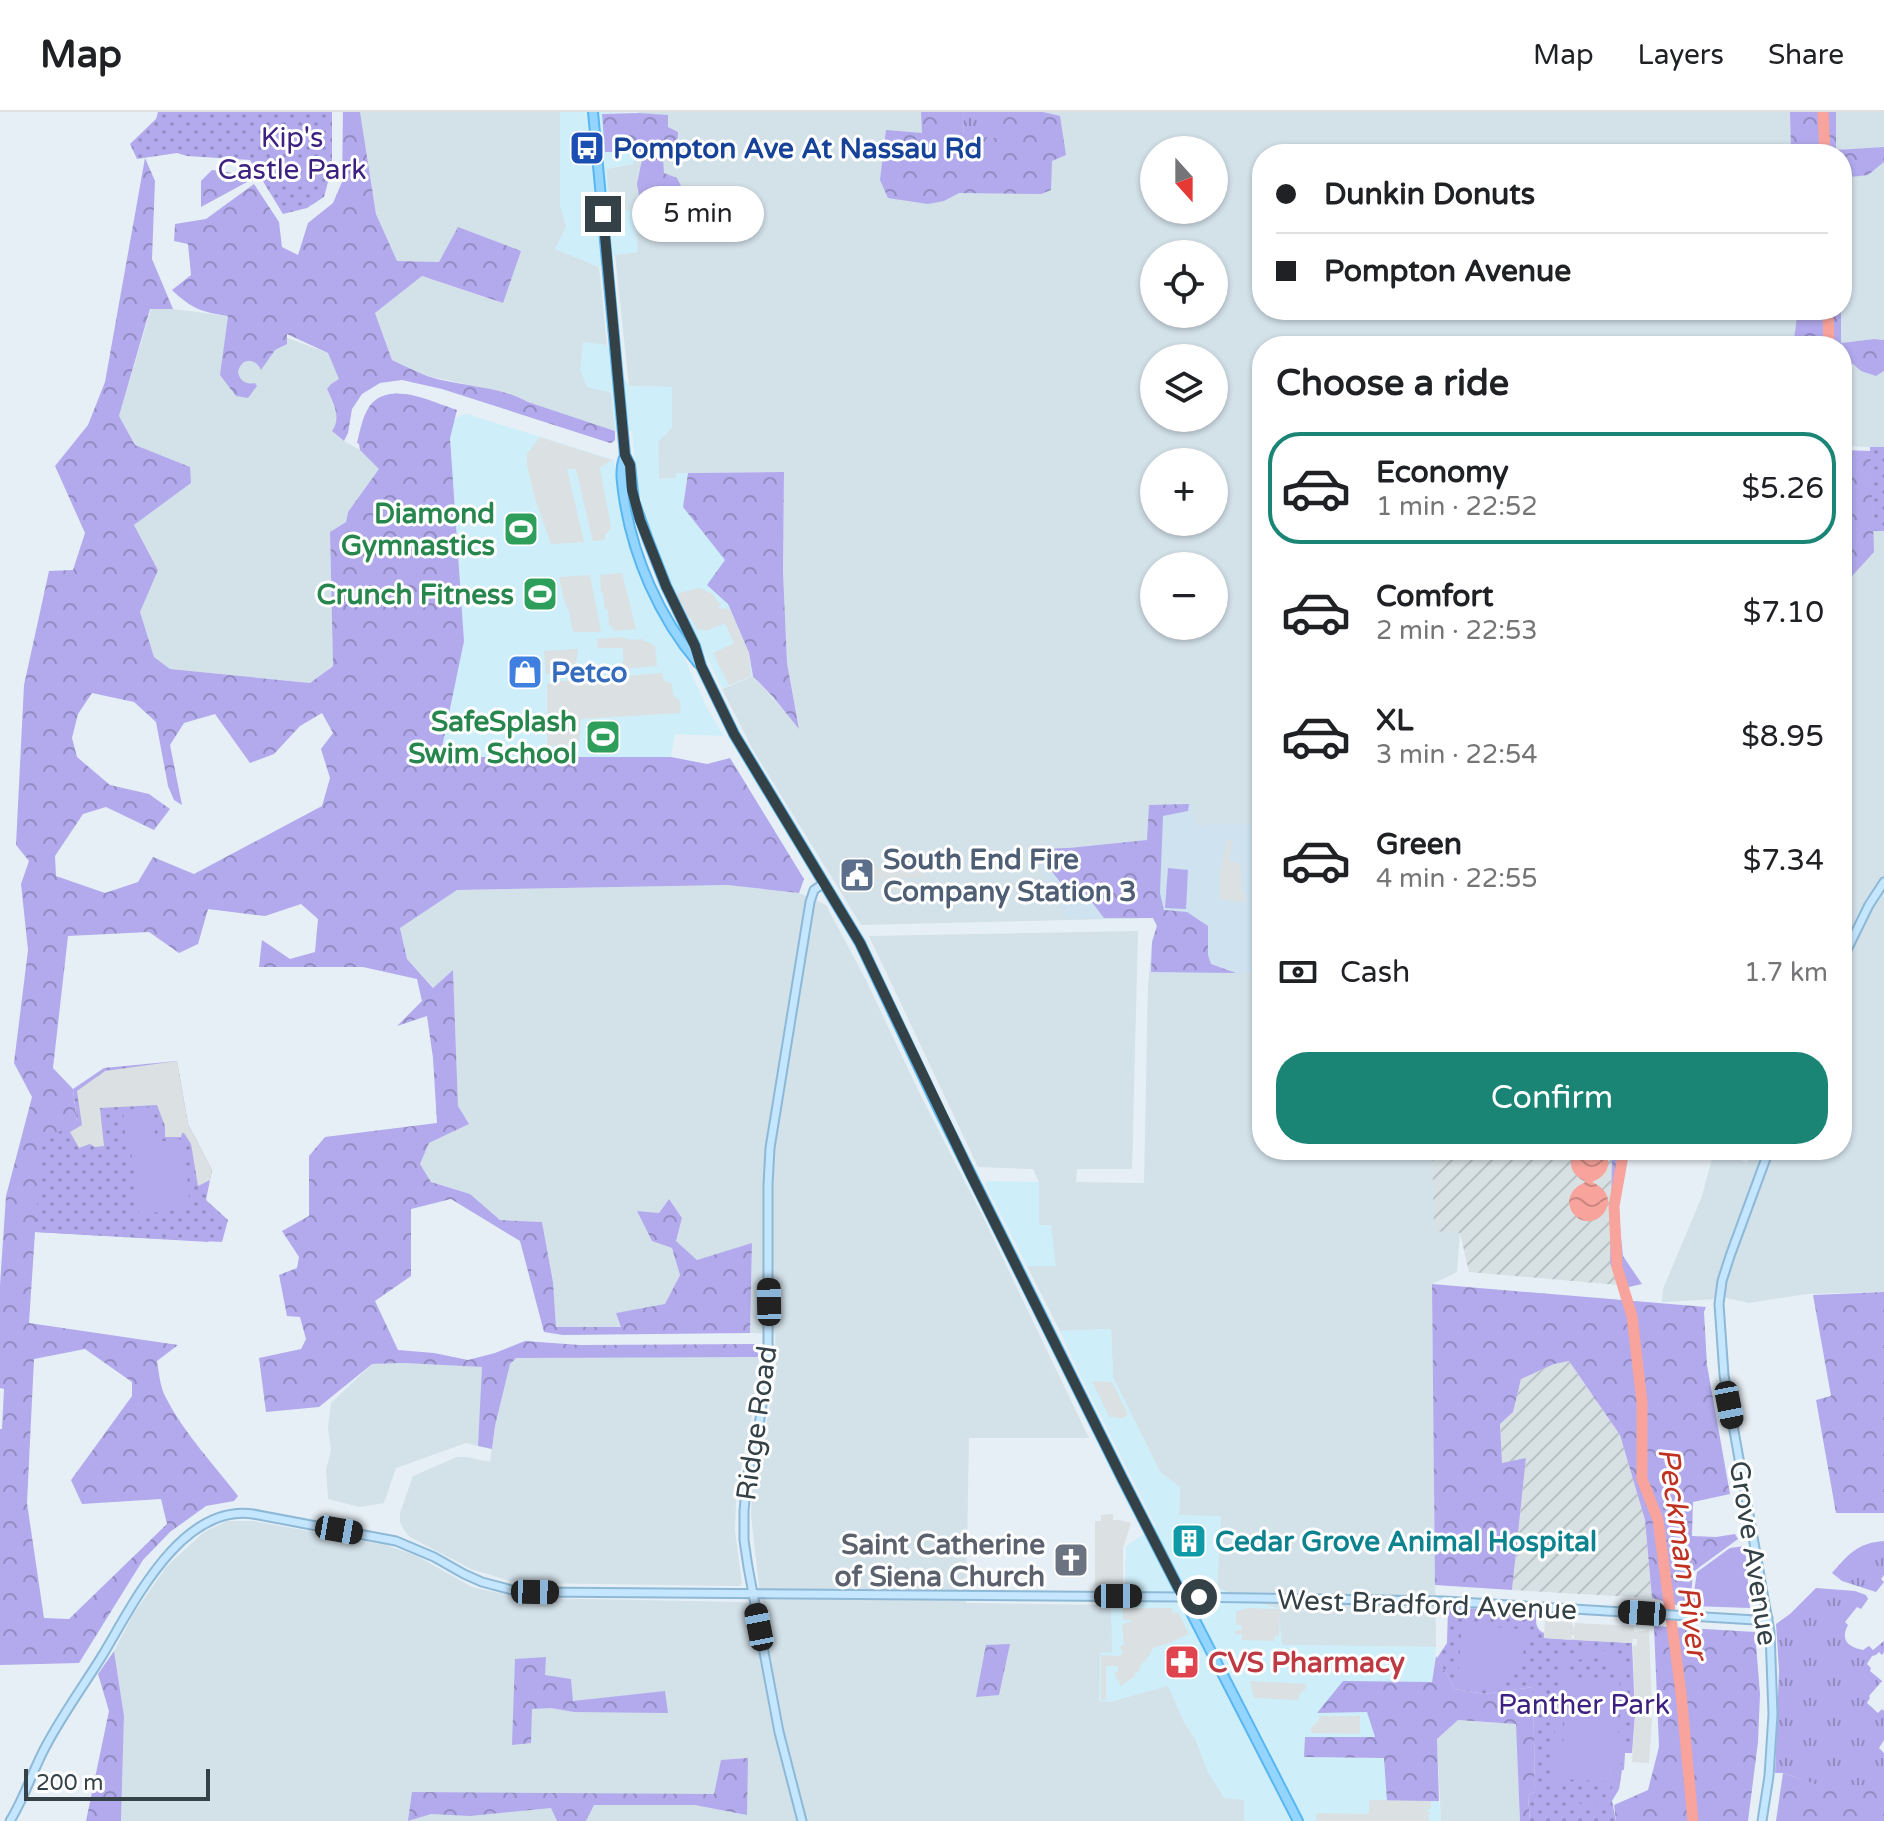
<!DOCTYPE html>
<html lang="en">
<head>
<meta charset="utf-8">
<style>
	:root { --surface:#fff; --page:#f2f2f2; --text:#202124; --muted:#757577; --line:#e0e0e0; --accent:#1a8574 }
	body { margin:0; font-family:"Varela Round",sans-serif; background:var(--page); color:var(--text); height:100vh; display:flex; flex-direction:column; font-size:30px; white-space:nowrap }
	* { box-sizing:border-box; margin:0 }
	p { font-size:26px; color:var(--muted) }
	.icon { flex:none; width:44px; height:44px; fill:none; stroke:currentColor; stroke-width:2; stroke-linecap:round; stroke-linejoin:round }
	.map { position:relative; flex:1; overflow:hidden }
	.details { position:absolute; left:1252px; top:224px; width:600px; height:824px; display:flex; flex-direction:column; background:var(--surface); border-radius:32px; box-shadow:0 2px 6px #0004 }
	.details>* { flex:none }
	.top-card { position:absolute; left:1252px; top:32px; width:600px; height:176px; border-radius:32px; box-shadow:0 2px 6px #0004; display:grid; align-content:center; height:176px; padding:0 24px; background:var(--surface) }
	.needle { width:52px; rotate:159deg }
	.controls { position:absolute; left:1140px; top:24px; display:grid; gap:16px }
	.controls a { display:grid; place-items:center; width:88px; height:88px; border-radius:50%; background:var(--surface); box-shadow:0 2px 6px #0004; font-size:40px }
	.scale { position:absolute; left:24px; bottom:20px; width:186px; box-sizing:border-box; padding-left:8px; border:4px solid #344248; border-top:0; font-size:22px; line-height:28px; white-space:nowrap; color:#344248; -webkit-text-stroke:6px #fff; paint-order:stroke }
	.end { position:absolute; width:36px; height:36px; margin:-18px; border:10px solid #344248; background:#fff; box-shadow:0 0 0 4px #fff }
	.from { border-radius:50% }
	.bubble { position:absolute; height:56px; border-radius:28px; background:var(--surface); box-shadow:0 2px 6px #0004; font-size:26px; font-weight:600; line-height:56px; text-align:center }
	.car { position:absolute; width:24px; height:48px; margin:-24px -12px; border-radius:10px; box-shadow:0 0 6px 2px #0007; background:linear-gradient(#222 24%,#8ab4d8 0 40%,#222 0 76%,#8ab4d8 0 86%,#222 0) }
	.top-card b { display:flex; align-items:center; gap:28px; height:76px; font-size:30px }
	.top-card b+b { border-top:2px solid var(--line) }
	.top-card i { width:20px; height:20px; background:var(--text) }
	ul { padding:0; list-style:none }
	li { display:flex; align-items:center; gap:24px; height:112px; margin:0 16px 12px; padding:0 8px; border:4px solid transparent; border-radius:32px }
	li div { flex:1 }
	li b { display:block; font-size:30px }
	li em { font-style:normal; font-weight:600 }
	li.on { border-color:var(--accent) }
	li>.icon { width:72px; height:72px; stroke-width:1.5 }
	h2 { padding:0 24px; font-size:36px; line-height:96px }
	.pay { display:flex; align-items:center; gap:20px; height:88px; padding:0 24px; font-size:30px }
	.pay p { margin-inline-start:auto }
	.primary-button { display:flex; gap:16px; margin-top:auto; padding:16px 24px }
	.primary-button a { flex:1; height:92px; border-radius:32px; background:var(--accent); color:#fff; font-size:32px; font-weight:600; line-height:92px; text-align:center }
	header { display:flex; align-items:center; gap:48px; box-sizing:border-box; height:112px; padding:0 40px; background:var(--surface); border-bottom:2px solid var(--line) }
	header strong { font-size:38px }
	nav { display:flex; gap:44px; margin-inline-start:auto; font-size:28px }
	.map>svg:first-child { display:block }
</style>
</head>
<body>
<header>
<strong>Map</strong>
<nav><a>Map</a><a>Layers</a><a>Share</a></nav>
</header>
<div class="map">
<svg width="1884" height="1709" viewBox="0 0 1884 1709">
	<defs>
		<pattern id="industrial-furrows" width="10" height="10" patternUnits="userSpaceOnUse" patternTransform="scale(2)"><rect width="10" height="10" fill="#d7e1e4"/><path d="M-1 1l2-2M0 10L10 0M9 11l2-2" fill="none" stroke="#b9c2c5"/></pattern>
		<pattern id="grass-tufts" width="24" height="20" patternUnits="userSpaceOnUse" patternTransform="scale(2)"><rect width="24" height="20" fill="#b2aaed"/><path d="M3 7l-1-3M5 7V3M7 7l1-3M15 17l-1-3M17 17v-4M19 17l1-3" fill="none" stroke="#928cc2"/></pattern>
		<pattern id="forest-crowns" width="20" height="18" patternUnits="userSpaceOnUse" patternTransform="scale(2)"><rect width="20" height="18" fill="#b2aaed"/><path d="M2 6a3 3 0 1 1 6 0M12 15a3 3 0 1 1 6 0" fill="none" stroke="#928cc2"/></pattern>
		<pattern id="park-dots" width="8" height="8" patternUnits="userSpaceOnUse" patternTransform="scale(2)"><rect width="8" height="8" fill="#b2aaed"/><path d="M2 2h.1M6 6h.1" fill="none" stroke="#928cc2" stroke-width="1.8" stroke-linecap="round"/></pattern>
		<pattern id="water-waves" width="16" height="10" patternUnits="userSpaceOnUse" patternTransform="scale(2)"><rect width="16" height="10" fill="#f8a39b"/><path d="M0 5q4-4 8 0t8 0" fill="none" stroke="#ca8680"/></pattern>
	</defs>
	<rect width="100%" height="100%" fill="#e6eff5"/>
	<g fill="#d3e1e9" fill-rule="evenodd">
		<polygon points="360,0 560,0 560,93 567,115 556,137 599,155 607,233 583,231 611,280 615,319 528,290 520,286 489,277 428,264 392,248 375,201 422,164 502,191 439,150 397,149 376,102"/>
		<path d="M638,0h1152l1,42h-529v156h536l-5,36h-531v804h170l28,82 -3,40 -25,12 4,363 -155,-2 -2,-36 -62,-21 4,-72h-42l1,-29 -20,-15 -47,-95 -2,-48 -51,2 -33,-65h28l-16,-40v-44l-6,-13 -55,-2 -109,-231 269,-5 -6,238h-55l-1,13 68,1 4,-197 4,-44 5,-11 -1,-9 -3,-4 -292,7 -108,-175 -31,-61 31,-13 46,51 -12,-64 -4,-92 1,-99 -107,1 -1,5 -17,1 -1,-38 14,-54 -43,-1 -14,-131 23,-3 -4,-41 -23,1 -5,-43 27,-5zM1154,38h60v60h-60zM1154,142h60v60h-60zM1154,246h60v60h-60zM1154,350h60v60h-60zM1154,454h60v60h-60z"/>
		<polygon points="1836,0 1884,0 1884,35 1836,39"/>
		<polygon points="1884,50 1884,228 1874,227 1841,231 1842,66 1868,63"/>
		<polygon points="151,197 173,197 228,204 221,263 282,224 328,241 340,268 331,272 327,277 337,302 337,313 332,319 344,329 360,338 380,357 348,400 346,410 330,420 333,553 310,571 170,557 154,545 139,500 158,457 134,413 191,371 135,333 119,304"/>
		<polygon points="1854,252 1876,264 1884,259 1884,1180 1806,1182 1749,1191 1721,1185 1718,1187 1662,1190 1663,1177 1702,1084 1714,1039 1747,1050 1752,1038 1842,1038 1842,470 1873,436 1870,335 1842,334 1842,259"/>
		<polygon points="727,773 799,781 826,793 866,868 917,976 984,1107 1089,1326 969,1326 966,1491 1111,1493 1113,1540 1110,1590 1168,1573 1184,1610 1195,1626 1208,1660 1244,1688 1244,1709 121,1709 124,1604 114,1539 134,1501 166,1455 204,1420 227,1409 253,1409 386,1433 417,1444 472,1475 508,1483 533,1486 740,1490 764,1493 759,1474 751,1403 752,1380 776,1265 775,1222 750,1221 752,1132 697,1148 676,1129 682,1106 669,1087 659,1101 637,1099 652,1129 672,1136 680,1163 665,1193 617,1201 622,1215 556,1215 553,1170 542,1110 500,1108 470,1082 431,1070 420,1052 429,1031 469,1012 458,994 453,859 434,876 407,847 400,816 457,778"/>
		<polygon points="597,1245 759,1245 757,1281 742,1349 736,1390 735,1419 742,1472 739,1474 530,1471 510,1469 471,1457 410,1425 404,1418 400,1410 400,1401 413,1364 457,1345 467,1345 490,1350 495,1314 510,1251 516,1246"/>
		<polygon points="404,1251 483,1255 478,1334 466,1331 396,1356 384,1391 360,1395 328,1387 326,1358 331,1338 328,1316 331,1291 372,1252"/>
		<polygon points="1458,1608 1517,1612 1520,1709 1441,1709 1437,1627"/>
	</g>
	<g fill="#ceeef9">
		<polygon points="560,0 638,0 603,1 634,40 633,52 606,57 611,100 634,98 638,140 615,143 599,155 555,137 566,115 560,93"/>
		<polygon points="583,230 607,233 629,274 672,275 672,316 658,330 659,367 676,366 676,361 688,361 683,395 726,448 708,473 728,492 749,541 753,564 722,576 678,487 650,419 639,387 632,319 615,319 611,281 587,275 580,258"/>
		<polygon points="467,302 614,348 620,397 640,464 683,543 708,598 724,624 675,622 671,645 440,645 464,529 450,326 451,316 457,305"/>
		<polygon points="988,1069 1039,1070 1039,1113 1051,1113 1056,1154 1027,1154 985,1072"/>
		<polygon points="1111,1217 1113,1265 1160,1360 1180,1375 1179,1403 1221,1404 1217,1476 1279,1497 1282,1533 1436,1535 1432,1570 1368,1600 1375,1625 1305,1625 1305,1645 1385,1646 1387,1689 1439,1689 1441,1709 1244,1709 1244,1688 1224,1686 1208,1660 1195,1626 1184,1610 1168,1574 1110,1590 1099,1589 1100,1541 1112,1540 1111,1493 1125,1476 1126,1434 1156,1414 1080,1263 1060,1219"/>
	</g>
	<g fill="url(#industrial-furrows)">
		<polygon points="1432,1038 1612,1038 1610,1151 1619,1173 1469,1160 1460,1121 1434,1119"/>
		<polygon points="1569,1249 1620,1323 1645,1408 1652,1486 1512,1478 1526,1347 1502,1351 1500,1312 1513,1300 1521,1267 1554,1252"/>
	</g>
	<polygon fill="#cee2ef" points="1194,692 1195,713 1262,712 1262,861 1154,861 1151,856 1152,830 1157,814 1153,806 1067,807 1033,736 1126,737 1162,730 1163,694"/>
	<g fill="url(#grass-tufts)">
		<polygon points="964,0 998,0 998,26 963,24"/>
		<path d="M1884,1429v34l-3,4 3,3 -8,10 -34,-11 -10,-8c17,-19 25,-30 52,-32z"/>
		<path d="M1816,1476l39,3 11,4 2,4 -7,10 -4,-2 -12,15 3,3c-8,15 0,22 15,25l6,-4 4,4 11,-9v11l-2,3 -3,-3 -3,3 -4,1 -5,8 4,4 -1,3 12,10 -13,15 1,2 -3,5 11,10 4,-4 2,2v29l-5,8 5,5v32h-67l-34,-12h-8l4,-103 -3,-46 14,-10z"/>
	</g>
	<g fill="url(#forest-crowns)" fill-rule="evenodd">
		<path d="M343,0h17l16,102 21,47 42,1 19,-35 63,24 -18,52 -81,-27 -47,37 17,47c11,5 23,11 35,16 33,11 70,9 101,26l87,29v9l-2,2 -3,1 -168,-54 -40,-9 -22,3 -18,11 -10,15 -4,24 -4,8 -12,-10c10,-14 1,-28 -5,-42l4,-5 8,-5 -11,-26 -41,-19v10l-12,6 -14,20c-6,-13 -20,-12 -23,2 2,9 8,13 17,11l2,3 -9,12 -12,-2 -16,-21 8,-59c-26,-4 -36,-7 -56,-26l19,-15 -3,-31 -14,-3 1,-17 31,-5 48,-35 25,38 3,25 16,8 10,-32 25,-20 9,-21z"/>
		<polygon points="921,0 964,0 963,23 997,26 998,0 1043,0 1060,4 1066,43 1052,49 1051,78 1041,82 959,81 944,89 928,92 888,86 880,68 886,18 922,21"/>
		<polygon points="1790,0 1836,0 1836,38 1884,35 1884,50 1868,63 1842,66 1842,42 1791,42"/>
		<path d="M638,1l30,2v12l10,5c0,13 -5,19 -15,26l1,15 13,5 7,14 -4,20 -38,1 -5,-29 6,-29 -9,-3h-29l-3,-38z"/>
		<path d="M145,46l10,23 -3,78 21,50h-23l-31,107 16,29 55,22 1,16 -57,42 24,45 -18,42 14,45 16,12 140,14 23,-17 -3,-134 16,-10 2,-10 31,-43 -19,-19 -1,-6 -2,-1c3,-12 5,-25 12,-36 19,-28 63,-5 88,3l-7,28 14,203 -24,116h231l36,7 23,-6 74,121 -5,14 -72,-8 -270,5 -57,38 7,31 26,29 20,-18 5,136 11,18 -40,19 -9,21 11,18 39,12 30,26 42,2 11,60 3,45h65l-5,-14 49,-9 15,-29 -8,-27 -20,-7 -15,-30 22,2 10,-14 13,19 -6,23 21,19 55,-17 -2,90 -187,2 -19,-3 -24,-91 -69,-42 -40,10v67l-36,25 23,49 36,3 34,7 27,-7 30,-12 55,4 177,-1 2,13 -243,1 -6,6 -15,62 -3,23 -14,-3 4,-79 -78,-4 -32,1 -53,43 -53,5 -7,-54 42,-9 5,-10 -6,-22 -13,-1 -8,-41 18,-7 2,-11 -17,-26 27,-15v-60l16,-19 112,-14 -4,-65 -6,-42 -30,10 25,-25 -5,-22 -54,-12h-104l3,-27 28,19 25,-7 3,-33 -17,-15 -36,12 -57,-7 -10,35 -19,9 -30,-21 -81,4 -15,132 20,21 4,33 132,120 -174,-10 -6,91 149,22 -21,16c2,12 3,26 9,37 18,35 48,67 72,98l-4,5 -28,5 -36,26 -27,28 -64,103 -79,2v-236h2l2,-40 -4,-1v-103l6,-89 26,-99 -18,-34 14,-113 -7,-66 8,-23 -13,-16 8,-160 25,-114 24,-1 12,-37 -30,-67 33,-41 17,-43zM92,581l42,9 22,20 12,64 6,14 8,5 -12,-60 14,-22 31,-9 35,49 24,-9 26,-28 22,-13 11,20 -12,16 9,29 -8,28 -128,68 -41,-17 -15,25 -33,11 -49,-17 -1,-20 28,-42 23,-7 48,23 16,-21 -21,-15 -39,-9 -33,-28 -5,-19 6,-24zM85,1237l47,33v14l-61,84 11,24 79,-5 6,25 -98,95 -25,-1 -17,-115 7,-144z"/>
		<polygon points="212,58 246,63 247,70 201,95 201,69"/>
		<polygon points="1798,198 1841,198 1841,231 1874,227 1884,228 1884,259 1876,264 1861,259 1853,252 1842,259 1842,234 1793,234"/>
		<polygon points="1842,338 1871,339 1874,440 1842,475"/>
		<polygon points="784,360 783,459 787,551 799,617 774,586 753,564 749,541 728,492 707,473 725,448 683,395 688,361"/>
		<polygon points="1189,692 1188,699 1163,704 1160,781 1164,798 1187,800 1208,814 1208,843 1211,852 1236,861 1151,860 1152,830 1157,814 1153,806 1104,806 1082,777 1067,779 1035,737 1069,736 1147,728 1149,693"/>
		<polygon points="1612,1038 1628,1038 1618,1097 1623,1144 1642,1172 1620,1177 1610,1151"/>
		<polygon points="1432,1172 1706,1195 1704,1200 1707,1253 1730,1382 1693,1390 1692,1424 1716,1425 1735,1422 1738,1427 1693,1460 1690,1497 1652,1486 1645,1408 1620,1323 1569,1249 1554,1252 1521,1267 1513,1300 1500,1312 1502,1351 1526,1346 1512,1478 1435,1473"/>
		<polygon points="1884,1180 1884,1401 1836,1401 1816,1288 1831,1284 1813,1183"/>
		<polygon points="1654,1514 1755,1520 1760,1582 1758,1630 1748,1709 1616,1709 1614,1693 1648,1678 1659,1635"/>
		<polygon points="1010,1532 999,1583 976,1585 986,1533"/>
		<polygon points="114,1539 124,1604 121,1709 86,1709 109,1599 98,1562"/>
		<polygon points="1436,1544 1455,1577 1484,1582 1533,1575 1535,1680 1528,1683 1530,1709 1520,1709 1516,1612 1458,1608 1437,1627 1439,1689 1387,1689 1384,1646 1304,1645 1305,1625 1375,1625 1367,1600 1317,1601 1343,1569 1432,1570"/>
		<polygon points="546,1545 545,1563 571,1567 573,1589 665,1579 668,1601 574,1600 551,1596 532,1597 531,1631 512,1633 515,1547"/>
		<polygon points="748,1646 747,1703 695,1693 594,1693 586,1709 557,1709 551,1696 470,1704 431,1702 408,1709 412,1680 714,1682 721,1648"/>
		<polygon points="1783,1661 1818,1673 1884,1673 1884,1709 1776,1709"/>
	</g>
	<g fill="url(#park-dots)">
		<polygon points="158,0 332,0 332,55 324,85 307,96 283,102 250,48 187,44 177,41 137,47 130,32 156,7"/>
		<polygon points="1870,335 1884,335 1884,419 1873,419"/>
		<polygon points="177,949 188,1012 212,1058 206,1088 228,1108 222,1130 35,1120 42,1029 77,1010 73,977 104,956"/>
		<path d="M1448,1495l88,5c0,10 -1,17 8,21l1,5 87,5 3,72 -3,38h-7l-1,17h-2l-3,19 -7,12 4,20h-86l-2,-26 7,-3 -2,-105 -49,7 -29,-5 -18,-31 10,-15z"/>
	</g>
	<g fill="#b2aaed" fill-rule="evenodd">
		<polygon points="1168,756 1188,758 1186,797 1165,796"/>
		<polygon points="152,995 156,1030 184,1027 190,1097 139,1102 130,1030 126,1030 123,998"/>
		<polygon points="1745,1434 1750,1496 1692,1494 1697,1460 1730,1436"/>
		<path d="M1469,1513l53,4 4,7c-1,34 -28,57 -62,54l-6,-5 3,-52 3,-6z"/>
		<path d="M1594,1536c21,3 33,16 34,38l-9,103c-18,32 -62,27 -67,-11l8,-124c15,1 20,-4 34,-6zM1588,1544c13,-1 25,3 31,16 5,13 -2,96 -5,112 -14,30 -49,26 -55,-7l7,-104 7,-10z"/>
		<polygon points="1567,1565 1620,1568 1613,1670 1561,1667"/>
	</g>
	<g fill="#dbe0e2">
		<polygon points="539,325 612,348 600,356 611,416 605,423 605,428 593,429 576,357 567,357 584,430 551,432 535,387 527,353 527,342 537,329"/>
		<polygon points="622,461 636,517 613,519 612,514 609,514 608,498 605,497 603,481 601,480 600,463"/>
		<polygon points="590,463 601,520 573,520 569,499 564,488 559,465"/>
		<polygon points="699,476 711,481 721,493 717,496 730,497 749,541 751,564 729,573 713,541 734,531 725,511 706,519 705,518 697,517 691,506 688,506 676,482"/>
		<polygon points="622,525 630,528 641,527 655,534 657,554 623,557 623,536 598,536 597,527"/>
		<polygon points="578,537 575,559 546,562 544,539"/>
		<polygon points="662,561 663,568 672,572 673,583 680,589 681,601 581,607 579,633 547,634 547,573 551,570"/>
		<polygon points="1227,728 1233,728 1229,748 1241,753 1242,778 1247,788 1242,790 1225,788 1220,786 1220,761"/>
		<polygon points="924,754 924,765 892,767 892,768 898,768 899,779 887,779 886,767 874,767 873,755"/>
		<polygon points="177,949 188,1012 212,1058 210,1068 198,1074 191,1032 184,1021 182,1021 181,1025 165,1025 165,1014 157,993 100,996 104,1034 95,1035 90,1032 79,1036 70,1020 82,1013 77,979 105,959"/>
		<polygon points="1092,1269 1112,1270 1128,1303 1120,1307 1114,1304 1110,1306"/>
		<polygon points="1113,1402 1113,1408 1119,1408 1131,1411 1123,1436 1123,1474 1095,1474 1095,1409 1101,1409 1101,1403"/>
		<polygon points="1123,1496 1172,1496 1172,1501 1178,1500 1189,1522 1169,1531 1153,1536 1149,1544 1145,1547 1146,1549 1142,1551 1138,1560 1134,1562 1135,1564 1121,1574 1114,1561 1118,1559 1118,1554 1106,1554 1106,1588 1101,1588 1101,1543 1119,1544 1123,1542 1120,1535 1124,1532 1122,1512 1131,1510 1130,1508 1123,1508"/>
		<polygon points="1248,1496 1280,1497 1279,1524 1275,1524 1274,1529 1242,1528 1242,1522 1235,1522 1235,1519 1242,1518 1241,1513 1236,1512 1236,1500"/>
		<polygon points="1545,1509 1572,1510 1573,1516 1574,1516 1575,1511 1633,1514 1634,1520 1649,1518 1652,1597 1647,1598 1647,1605 1652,1606 1649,1651 1632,1650 1635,1605 1640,1604 1640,1598 1635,1597 1633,1534 1637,1533 1637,1527 1633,1527 1632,1531 1574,1528 1574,1523 1572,1523 1571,1528 1544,1526"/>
		<polygon points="1250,1569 1306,1572 1306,1576 1299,1583 1298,1588 1254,1586"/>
		<polygon points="1319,1604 1360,1604 1360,1622 1311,1621 1311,1616 1319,1608"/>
		<polygon points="1369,1688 1431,1689 1431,1696 1426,1699 1431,1701 1428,1704 1430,1709 1316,1709 1317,1701 1369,1702"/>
	</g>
	<path fill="url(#water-waves)" d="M1576,1038h28c9,14 3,26 -12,32 8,4 15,9 16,18 0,7 -3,13 -8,17 -23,17 -48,-22 -14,-35 -14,-7 -20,-18 -10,-32z"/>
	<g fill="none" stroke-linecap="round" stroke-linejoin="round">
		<g stroke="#f8a39b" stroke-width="11">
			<polyline points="1823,0 1825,42"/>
			<polyline points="1828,198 1829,234"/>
			<polyline points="1624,1038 1614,1094 1617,1155 1632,1204 1642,1290 1642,1367 1658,1408 1681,1581 1693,1709"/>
		</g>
		<defs>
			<g id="secondary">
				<polyline points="1842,848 1869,793 1884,770"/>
				<path d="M10,1709c15,-24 23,-52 37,-77 16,-30 37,-59 55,-88 31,-51 78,-152 151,-142l143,27 38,16 30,17 18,8 30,8 23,2 648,5 260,4 312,19 13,-2"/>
				<polyline points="802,1709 779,1620 748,1455 744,1428 744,1399 747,1367 760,1307 768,1249 768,1073 770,1036 810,790 814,778 824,771"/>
				<polyline points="1762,1709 1769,1664 1773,1602 1770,1520 1724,1263 1719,1192 1722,1169 1730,1144 1769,1038"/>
			</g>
			<g id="primary">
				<polyline points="593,0 625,343 630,353 634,389 648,428 666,474 695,534 701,554 734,622 860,831 939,998 1122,1366 1298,1709"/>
				<path d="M625,343c-6,14 -3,28 -1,43 9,59 35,119 74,165"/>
			</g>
		</defs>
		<use href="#secondary" stroke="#8eb9d6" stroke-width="11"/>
		<use href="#primary" stroke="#58b7f0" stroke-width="12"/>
		<use href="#secondary" stroke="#c5e6ff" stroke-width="7"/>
		<use href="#primary" stroke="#94d5ff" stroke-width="8"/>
	</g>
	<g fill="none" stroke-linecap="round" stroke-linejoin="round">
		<polyline stroke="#344248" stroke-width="10" points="603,102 625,343 630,353 632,378 640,408 666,474 695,534 701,554 734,622 860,831 971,1063 1122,1366 1183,1485 1199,1485"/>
	</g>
	<defs>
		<symbol id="bus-square" viewBox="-11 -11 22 22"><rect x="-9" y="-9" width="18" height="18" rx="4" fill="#1a4fb4" stroke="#fff"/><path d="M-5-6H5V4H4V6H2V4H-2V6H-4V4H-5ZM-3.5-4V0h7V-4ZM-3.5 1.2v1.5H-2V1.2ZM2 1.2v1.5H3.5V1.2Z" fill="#fff"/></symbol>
		<symbol id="stadium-square" viewBox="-11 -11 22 22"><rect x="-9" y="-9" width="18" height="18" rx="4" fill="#2e9e5b" stroke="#fff"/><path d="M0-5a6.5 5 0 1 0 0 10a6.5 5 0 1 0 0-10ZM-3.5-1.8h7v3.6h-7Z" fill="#fff"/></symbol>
		<symbol id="shop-square" viewBox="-11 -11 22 22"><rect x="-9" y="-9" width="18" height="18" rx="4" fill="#3f7fe0" stroke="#fff"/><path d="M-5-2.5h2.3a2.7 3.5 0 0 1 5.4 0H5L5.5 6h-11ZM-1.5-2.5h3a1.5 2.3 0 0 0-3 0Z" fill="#fff"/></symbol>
		<symbol id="civic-square" viewBox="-11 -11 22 22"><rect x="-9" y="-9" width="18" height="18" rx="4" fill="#5c6f8a" stroke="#fff"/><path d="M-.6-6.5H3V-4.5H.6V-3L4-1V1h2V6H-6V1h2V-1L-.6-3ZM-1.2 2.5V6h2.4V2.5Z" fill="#fff"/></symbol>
		<symbol id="building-square" viewBox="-11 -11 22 22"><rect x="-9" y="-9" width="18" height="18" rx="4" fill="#0f9aa8" stroke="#fff"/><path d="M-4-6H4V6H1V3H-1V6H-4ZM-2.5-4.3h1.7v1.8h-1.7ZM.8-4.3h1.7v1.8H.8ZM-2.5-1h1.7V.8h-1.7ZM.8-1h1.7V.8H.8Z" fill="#fff"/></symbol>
		<symbol id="church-square" viewBox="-11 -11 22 22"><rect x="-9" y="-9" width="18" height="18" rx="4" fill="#6b7280" stroke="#fff"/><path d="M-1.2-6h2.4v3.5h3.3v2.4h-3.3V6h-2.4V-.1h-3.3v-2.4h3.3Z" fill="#fff"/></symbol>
		<symbol id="pharmacy-square" viewBox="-11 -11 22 22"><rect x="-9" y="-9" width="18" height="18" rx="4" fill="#e0444e" stroke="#fff"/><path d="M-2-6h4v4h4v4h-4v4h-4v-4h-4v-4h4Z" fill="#fff"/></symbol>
	</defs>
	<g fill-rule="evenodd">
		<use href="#bus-square" x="567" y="16" width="40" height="40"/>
		<use href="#stadium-square" x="501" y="397" width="40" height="40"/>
		<use href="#stadium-square" x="520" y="462" width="40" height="40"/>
		<use href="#shop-square" x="505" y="540" width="40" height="40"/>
		<use href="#stadium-square" x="583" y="605" width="40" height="40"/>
		<use href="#civic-square" x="837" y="743" width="40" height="40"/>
		<use href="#building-square" x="1169" y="1409" width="40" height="40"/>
		<use href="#church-square" x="1051" y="1428" width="40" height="40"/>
		<use href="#pharmacy-square" x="1162" y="1530" width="40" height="40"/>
	</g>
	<g text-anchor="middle" stroke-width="6" stroke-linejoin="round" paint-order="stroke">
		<g font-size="28" fill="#3d2180" stroke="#fff">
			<text x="292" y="35">Kip's<tspan x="292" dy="32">Castle Park</tspan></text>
			<text x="1584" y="1602">Panther Park</text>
		</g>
		<g font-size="28" font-weight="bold" fill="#164399" stroke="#fff" text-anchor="start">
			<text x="613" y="46">Pompton Ave At Nassau Rd</text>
		</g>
		<g font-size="28" font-weight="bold" fill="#27864d" stroke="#fff" text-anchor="end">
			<text x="495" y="411">Diamond<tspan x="495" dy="32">Gymnastics</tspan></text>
			<text x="514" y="492">Crunch Fitness</text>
			<text x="577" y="619">SafeSplash<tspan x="577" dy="32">Swim School</tspan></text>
		</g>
		<g font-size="28" font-weight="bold" fill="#366cbe" stroke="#fff" text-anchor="start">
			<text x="551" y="570">Petco</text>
		</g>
		<g font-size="28" font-weight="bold" fill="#4e5e75" stroke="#fff" text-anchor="start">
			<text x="883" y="757">South End Fire<tspan x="883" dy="32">Company Station 3</tspan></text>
		</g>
		<g font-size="28" fill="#344248" stroke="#fff">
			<text transform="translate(756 1311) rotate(-82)" y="10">Ridge Road</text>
			<text transform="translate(1754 1441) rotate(81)" y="10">Grove Avenue</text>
			<text transform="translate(1427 1492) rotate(2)" y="10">West Bradford Avenue</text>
		</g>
		<g font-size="28" font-weight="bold" fill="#0d838f" stroke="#fff" text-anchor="start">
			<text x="1215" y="1439">Cedar Grove Animal Hospital</text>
		</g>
		<g font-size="28" font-weight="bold" fill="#5b616d" stroke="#fff" text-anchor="end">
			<text x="1045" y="1442">Saint Catherine<tspan x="1045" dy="32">of Siena Church</tspan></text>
		</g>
		<g font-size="28" font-weight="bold" fill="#be3a42" stroke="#fff" text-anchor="start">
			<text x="1208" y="1560">CVS Pharmacy</text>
		</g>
		<g font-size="30" font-style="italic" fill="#bf3122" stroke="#fff">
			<text transform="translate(1683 1441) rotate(82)" y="10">Peckman River</text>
		</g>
	</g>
</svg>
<div class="controls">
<a><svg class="needle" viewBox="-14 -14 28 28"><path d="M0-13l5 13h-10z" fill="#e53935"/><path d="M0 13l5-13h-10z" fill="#757577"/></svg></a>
<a><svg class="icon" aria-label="locate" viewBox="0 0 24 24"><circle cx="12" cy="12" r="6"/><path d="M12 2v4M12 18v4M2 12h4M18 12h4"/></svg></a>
<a><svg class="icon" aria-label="layers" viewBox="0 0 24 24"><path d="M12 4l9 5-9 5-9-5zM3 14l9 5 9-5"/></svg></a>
<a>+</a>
<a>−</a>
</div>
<div class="scale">200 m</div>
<i class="end from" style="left:1199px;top:1485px"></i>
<i class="end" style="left:603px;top:102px"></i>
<div class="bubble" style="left:632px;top:74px;width:132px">5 min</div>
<i class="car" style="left:769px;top:1190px;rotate:359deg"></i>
<i class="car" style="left:1729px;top:1293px;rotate:169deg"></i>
<i class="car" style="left:339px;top:1418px;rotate:100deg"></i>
<i class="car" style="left:535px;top:1480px;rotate:91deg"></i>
<i class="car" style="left:1118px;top:1484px;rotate:90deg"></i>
<i class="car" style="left:1642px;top:1501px;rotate:274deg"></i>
<i class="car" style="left:759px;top:1515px;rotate:349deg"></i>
<div class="top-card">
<b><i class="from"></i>Dunkin Donuts</b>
<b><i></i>Pompton Avenue</b>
</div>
<section class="details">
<h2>Choose a ride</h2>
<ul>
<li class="on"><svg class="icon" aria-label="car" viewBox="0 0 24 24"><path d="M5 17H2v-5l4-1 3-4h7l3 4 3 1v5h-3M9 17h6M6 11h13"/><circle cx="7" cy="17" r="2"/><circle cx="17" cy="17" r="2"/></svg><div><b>Economy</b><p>1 min · 22:52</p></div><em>$5.26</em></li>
<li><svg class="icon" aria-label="car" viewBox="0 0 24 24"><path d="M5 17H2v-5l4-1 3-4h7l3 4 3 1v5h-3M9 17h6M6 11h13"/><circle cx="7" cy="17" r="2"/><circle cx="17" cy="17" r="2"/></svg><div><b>Comfort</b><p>2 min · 22:53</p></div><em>$7.10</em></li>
<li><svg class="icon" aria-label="car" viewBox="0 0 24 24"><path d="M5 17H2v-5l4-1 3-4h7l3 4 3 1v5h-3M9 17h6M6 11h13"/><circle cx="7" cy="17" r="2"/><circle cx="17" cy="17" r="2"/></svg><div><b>XL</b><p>3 min · 22:54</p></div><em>$8.95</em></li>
<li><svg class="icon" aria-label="car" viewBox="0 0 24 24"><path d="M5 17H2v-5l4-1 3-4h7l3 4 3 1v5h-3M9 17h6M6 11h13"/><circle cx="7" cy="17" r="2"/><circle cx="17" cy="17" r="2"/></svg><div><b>Green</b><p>4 min · 22:55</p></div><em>$7.34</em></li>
</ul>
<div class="pay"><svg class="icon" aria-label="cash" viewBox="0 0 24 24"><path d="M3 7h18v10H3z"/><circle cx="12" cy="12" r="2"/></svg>Cash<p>1.7 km</p></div>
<div class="primary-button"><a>Confirm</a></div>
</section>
</div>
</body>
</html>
